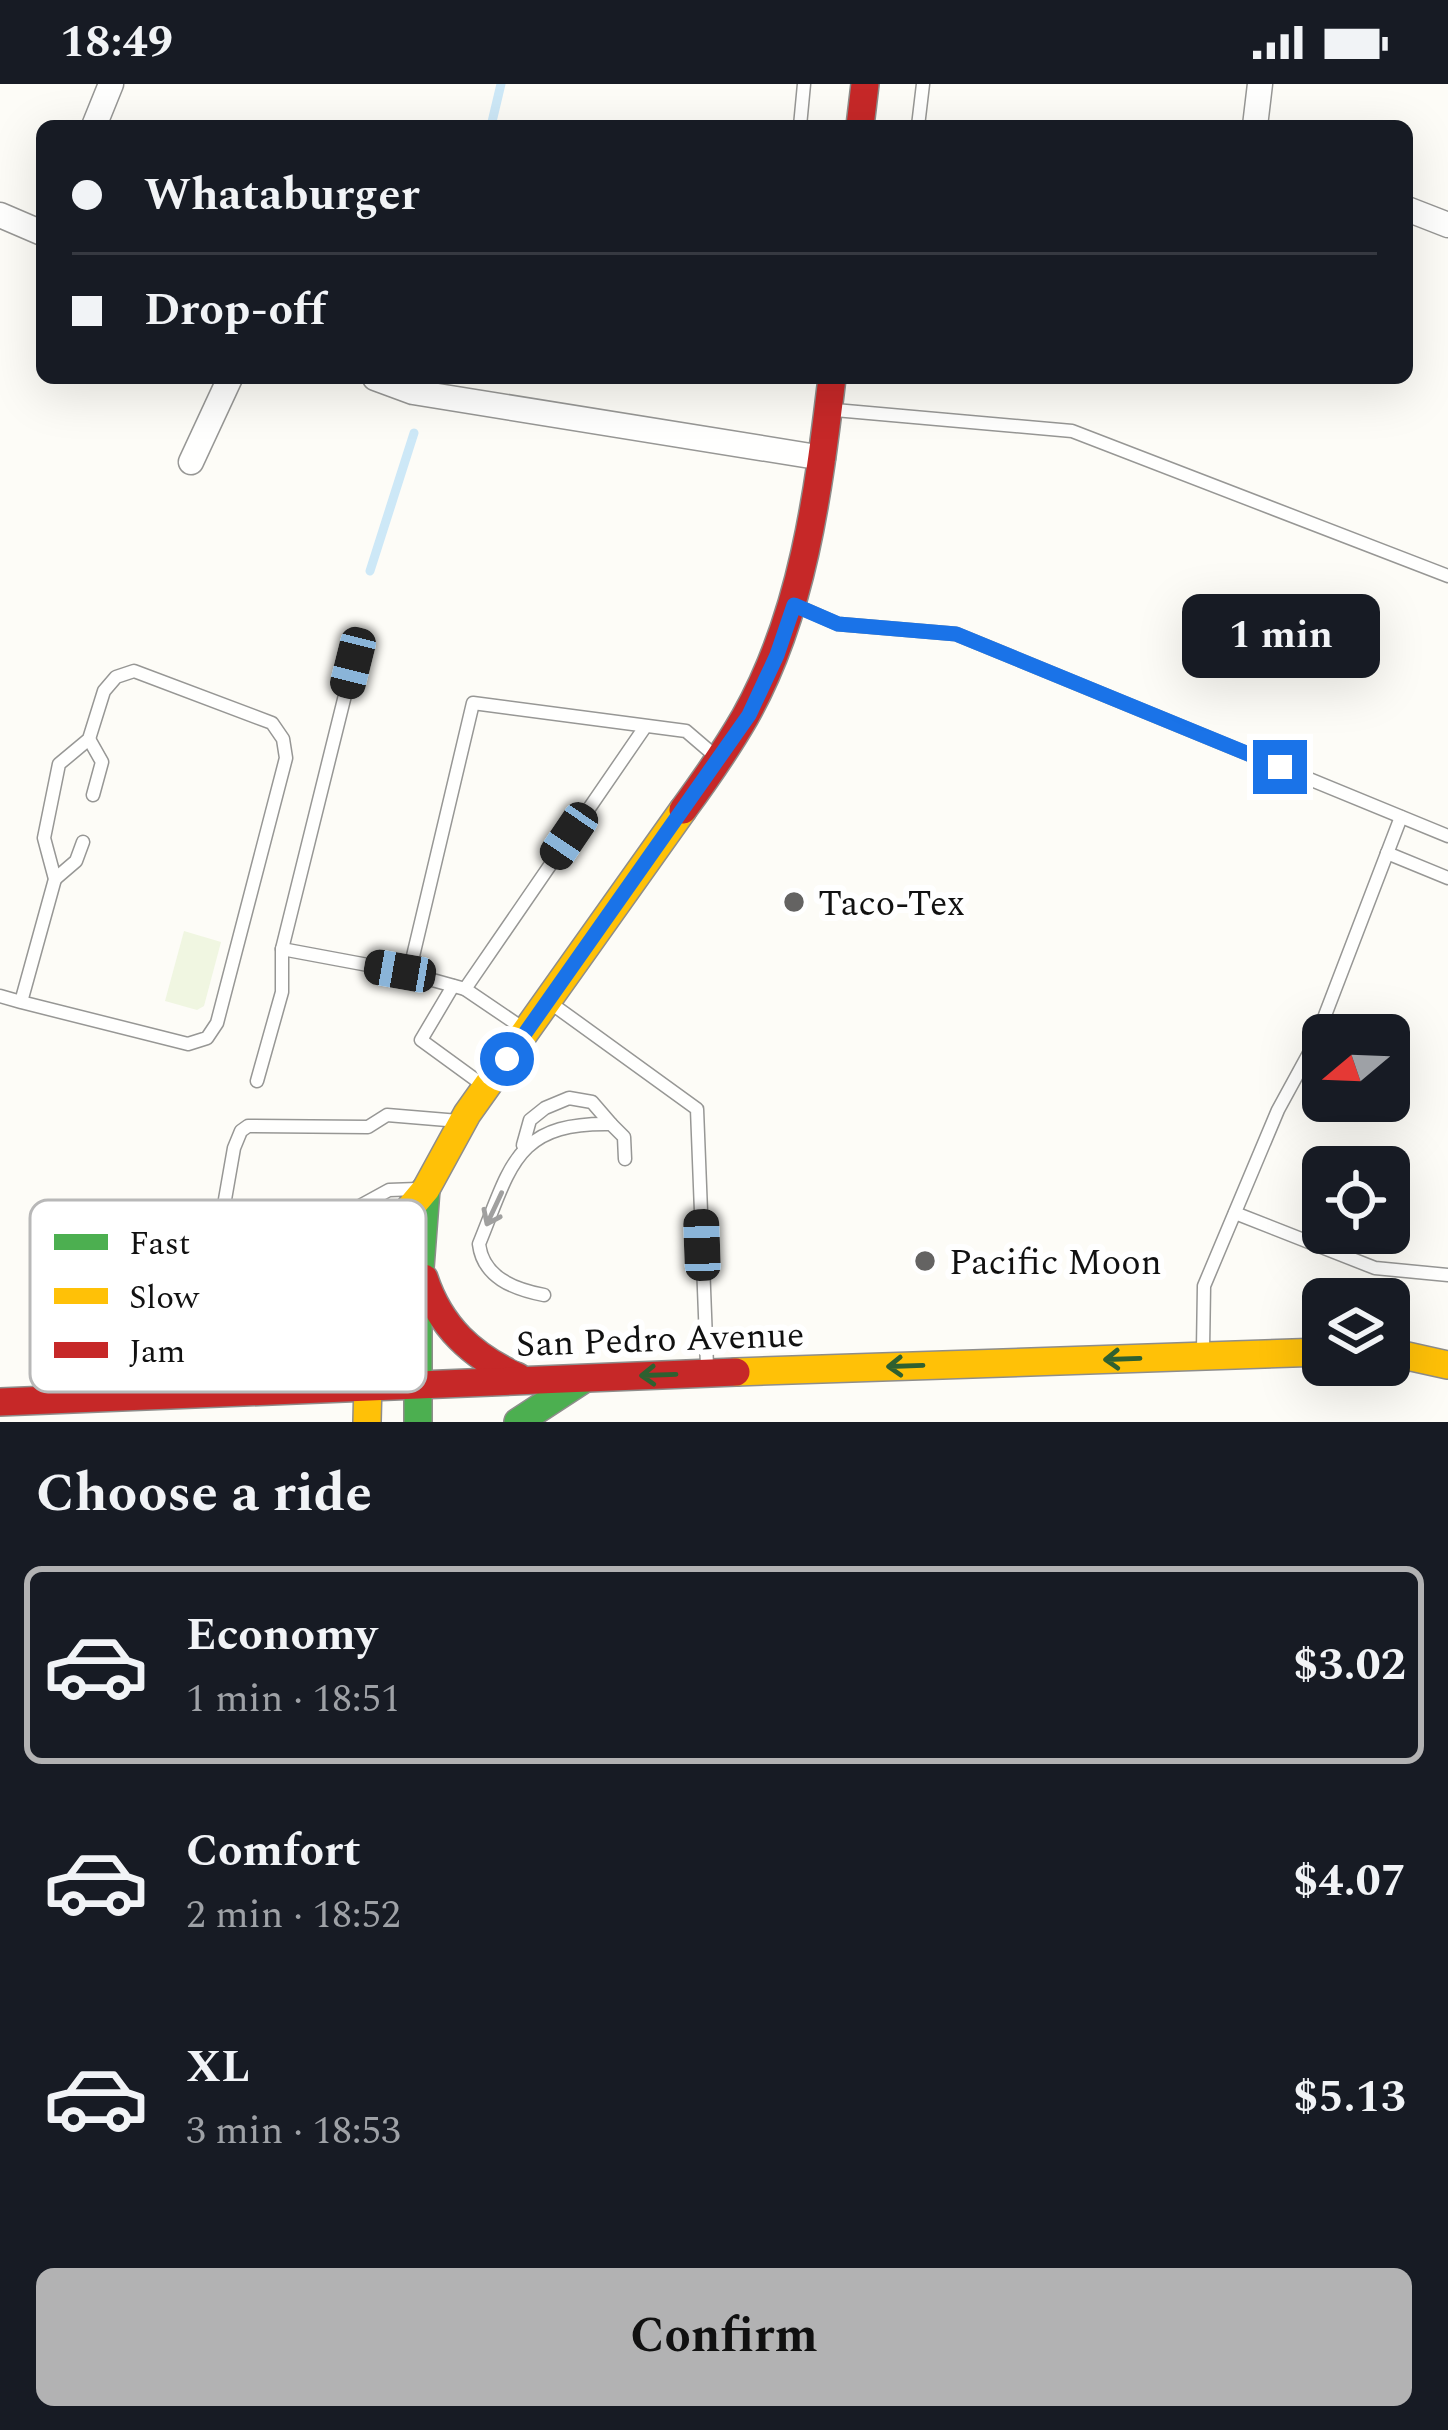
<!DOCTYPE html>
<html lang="en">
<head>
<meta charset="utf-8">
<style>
	:root { --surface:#171b24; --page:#20242c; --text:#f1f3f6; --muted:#9ea1a6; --line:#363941; --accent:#b2b2b3 }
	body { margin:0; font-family:Spectral,serif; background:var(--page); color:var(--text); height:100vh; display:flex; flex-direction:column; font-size:45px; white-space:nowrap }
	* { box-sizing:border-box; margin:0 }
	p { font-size:39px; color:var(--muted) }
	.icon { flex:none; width:66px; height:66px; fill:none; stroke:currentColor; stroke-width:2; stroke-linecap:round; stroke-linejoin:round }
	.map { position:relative; height:1338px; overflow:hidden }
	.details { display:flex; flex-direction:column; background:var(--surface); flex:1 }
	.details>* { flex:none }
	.banner { position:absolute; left:36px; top:36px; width:1377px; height:264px; border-radius:18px; box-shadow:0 12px 48px #0002; display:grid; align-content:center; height:264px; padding:0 36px; background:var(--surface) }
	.needle { width:78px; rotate:251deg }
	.fabs { position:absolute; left:1302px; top:930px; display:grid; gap:24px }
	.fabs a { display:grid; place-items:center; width:108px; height:108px; border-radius:18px; background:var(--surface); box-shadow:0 12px 48px #0002; font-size:60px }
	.end { position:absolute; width:54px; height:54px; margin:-27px; border:15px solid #1a73e8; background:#fff; box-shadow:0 0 0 6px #fff }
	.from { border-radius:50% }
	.bubble { position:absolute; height:84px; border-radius:18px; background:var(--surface); box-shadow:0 12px 48px #0002; font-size:39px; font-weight:700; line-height:84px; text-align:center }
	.car { position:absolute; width:36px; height:72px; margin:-36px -18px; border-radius:15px; box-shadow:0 0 9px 3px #0007; background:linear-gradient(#222 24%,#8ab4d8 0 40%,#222 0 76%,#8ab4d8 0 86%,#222 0) }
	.banner b { display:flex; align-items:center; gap:42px; height:114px; font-size:45px }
	.banner b+b { border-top:3px solid var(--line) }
	.banner i { width:30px; height:30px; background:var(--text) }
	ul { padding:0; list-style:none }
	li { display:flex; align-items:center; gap:36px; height:198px; margin:0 24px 18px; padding:0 12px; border:6px solid transparent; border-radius:18px }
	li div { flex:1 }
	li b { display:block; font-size:45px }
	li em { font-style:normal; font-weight:700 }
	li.current { border-color:var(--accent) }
	li>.icon { width:108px; height:108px; stroke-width:1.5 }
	h2 { padding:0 36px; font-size:54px; line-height:144px }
	.action { display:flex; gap:24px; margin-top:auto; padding:24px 36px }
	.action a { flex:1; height:138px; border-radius:18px; background:var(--accent); color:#111; font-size:48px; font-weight:700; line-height:138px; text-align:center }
	.status { display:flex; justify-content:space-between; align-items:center; height:84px; padding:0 60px; background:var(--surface); direction:ltr }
	.status svg { height:33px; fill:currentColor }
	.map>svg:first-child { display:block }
</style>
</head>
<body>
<div class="status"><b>18:49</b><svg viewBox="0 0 49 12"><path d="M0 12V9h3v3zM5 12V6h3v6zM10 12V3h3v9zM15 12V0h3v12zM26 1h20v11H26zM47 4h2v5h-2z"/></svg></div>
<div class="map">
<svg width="1448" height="1338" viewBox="0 0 1448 1338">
	<rect width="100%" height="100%" fill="#fdfcf7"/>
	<polygon fill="#f0f6e1" points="184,847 221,858 204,922 197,926 165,917"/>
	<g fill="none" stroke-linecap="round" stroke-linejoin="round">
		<g stroke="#cde8f7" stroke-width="9">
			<polyline points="491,42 501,0"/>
			<polyline points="370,487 414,349"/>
		</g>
		<defs>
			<g id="lane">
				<polyline points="800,42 804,0"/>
				<polyline points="918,42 923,0"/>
				<polyline points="835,326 1072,347 1448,492"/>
				<polyline points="797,522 838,540 956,550 1448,752"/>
				<polyline points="89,655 102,678 93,711"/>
				<polyline points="1387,769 1448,794"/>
				<polyline points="55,795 76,777 83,758"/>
				<polyline points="282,865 400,887 465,905 521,943"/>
				<polyline points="409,889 473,619 686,647 714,671"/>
				<polyline points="453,902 421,956 480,999"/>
				<polyline points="465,905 645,643"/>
				<polyline points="0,912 21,918 188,960 207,954 217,939 286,674 283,655 272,639 134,587 116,593 104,607 89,655 59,680 44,754 55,795 21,918"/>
				<polyline points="552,920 697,1025 707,1282"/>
				<polyline points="257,997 282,908 282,865 353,579"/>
				<polyline points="523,1061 530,1036 545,1024 569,1014 592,1018 611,1040"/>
				<polyline points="1235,1129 1375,1184 1448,1191"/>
				<path d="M544,1211c-31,-6 -61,-18 -65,-51 32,-78 36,-122 132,-120l13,13 1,22"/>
				<polyline points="217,1246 213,1184 234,1064 241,1047 248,1042 368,1043 387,1031 459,1037"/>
				<polyline points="1203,1265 1204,1202 1278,1026 1314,960 1401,733"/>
				<path d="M198,1307l-3,-38c33,-36 52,-36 98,-46l27,-34 38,-66 31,-17 28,-1"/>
			</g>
			<g id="street">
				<polyline points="94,42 111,0"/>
				<polyline points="1255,42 1260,0"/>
				<polyline points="1407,125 1448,141"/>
				<polyline points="0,131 42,149"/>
				<polyline points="375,294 413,308 823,374"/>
				<polyline points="191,378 230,294"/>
			</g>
			<g id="fast">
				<polyline points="418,1338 418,1210 426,1105"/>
				<polyline points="518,1338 584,1295"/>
			</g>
			<g id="slow">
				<polyline points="1389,1268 1448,1281"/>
				<polyline points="736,1288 1323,1268"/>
				<polyline points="367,1338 369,1256 399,1137 426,1105 467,1030 683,726"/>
			</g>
			<g id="jam">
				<polyline points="860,42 865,0"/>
				<path d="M683,726c22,-30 43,-60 62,-93 58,-103 73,-223 87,-339"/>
				<path d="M424,1194c16,49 48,78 94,99"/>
				<path d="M265,1298c46,-16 78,-41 106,-80"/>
				<polyline points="0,1318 736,1288"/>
			</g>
		</defs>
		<use href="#lane" stroke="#979795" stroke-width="15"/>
		<use href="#street" stroke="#979795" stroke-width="27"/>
		<use href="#fast" stroke="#8e8d8b" stroke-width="30"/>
		<use href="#slow" stroke="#8e8d8b" stroke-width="30"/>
		<use href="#jam" stroke="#8e8d8b" stroke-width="30"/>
		<use href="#lane" stroke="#fffffe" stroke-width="12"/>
		<use href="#street" stroke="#fffffe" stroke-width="24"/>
		<use href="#fast" stroke="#4caf50" stroke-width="27"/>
		<use href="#slow" stroke="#ffc107" stroke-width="27"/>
		<use href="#jam" stroke="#c62828" stroke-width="27"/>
	</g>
	<defs><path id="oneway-shaft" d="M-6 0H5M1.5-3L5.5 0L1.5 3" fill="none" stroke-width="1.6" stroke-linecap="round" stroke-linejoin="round" transform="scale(3)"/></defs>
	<use stroke="#a0a09f" href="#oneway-shaft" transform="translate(494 1125) rotate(115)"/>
	<g stroke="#2e6030">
		<use href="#oneway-shaft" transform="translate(1122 1275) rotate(178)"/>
		<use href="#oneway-shaft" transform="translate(905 1282) rotate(178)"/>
		<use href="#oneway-shaft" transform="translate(658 1291) rotate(178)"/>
	</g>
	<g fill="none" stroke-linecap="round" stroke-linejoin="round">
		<polyline stroke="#1a73e8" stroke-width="15" points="507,975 749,631 777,571 794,521 838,540 956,550 1280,683"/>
	</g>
	<g fill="#646362" stroke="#fff" stroke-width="4.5">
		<circle cx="794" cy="818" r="12"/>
		<circle cx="925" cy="1177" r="12"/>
	</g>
	<g text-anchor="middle" stroke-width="12" stroke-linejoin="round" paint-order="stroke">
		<g font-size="36" fill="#111" stroke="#fff" text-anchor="start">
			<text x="818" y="831">Taco-Tex</text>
			<text x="949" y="1190">Pacific Moon</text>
		</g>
		<g font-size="36" fill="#111" stroke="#fff">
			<text transform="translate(660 1254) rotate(-2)" y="13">San Pedro Avenue</text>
		</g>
	</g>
	<rect x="30" y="1116" width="396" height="192" rx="18" fill="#fff" stroke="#b8b8b8" stroke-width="3"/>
	<rect x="54" y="1150" width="54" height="16" fill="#4caf50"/>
	<rect x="54" y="1204" width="54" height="16" fill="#ffc107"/>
	<rect x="54" y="1258" width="54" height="16" fill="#c62828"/>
	<g font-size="33" fill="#111">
		<text x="129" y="1170">Fast</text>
		<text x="129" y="1224">Slow</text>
		<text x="129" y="1278">Jam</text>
	</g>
</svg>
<div class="fabs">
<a><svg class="needle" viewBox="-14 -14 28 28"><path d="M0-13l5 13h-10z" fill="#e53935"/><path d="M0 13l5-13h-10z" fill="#9ea1a6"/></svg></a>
<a><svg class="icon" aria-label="locate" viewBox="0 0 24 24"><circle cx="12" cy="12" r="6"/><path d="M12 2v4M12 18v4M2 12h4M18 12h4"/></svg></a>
<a><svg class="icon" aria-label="layers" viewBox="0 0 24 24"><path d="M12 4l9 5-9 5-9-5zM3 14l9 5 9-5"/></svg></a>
</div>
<i class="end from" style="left:507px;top:975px"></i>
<i class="end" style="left:1280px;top:683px"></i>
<div class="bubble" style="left:1182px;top:510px;width:198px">1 min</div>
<i class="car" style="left:353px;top:579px;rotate:194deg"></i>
<i class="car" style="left:569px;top:752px;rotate:214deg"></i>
<i class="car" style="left:400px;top:887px;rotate:280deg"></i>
<i class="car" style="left:702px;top:1161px;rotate:358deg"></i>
<div class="banner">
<b><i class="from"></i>Whataburger</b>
<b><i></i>Drop-off</b>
</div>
</div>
<section class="details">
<h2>Choose a ride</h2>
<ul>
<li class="current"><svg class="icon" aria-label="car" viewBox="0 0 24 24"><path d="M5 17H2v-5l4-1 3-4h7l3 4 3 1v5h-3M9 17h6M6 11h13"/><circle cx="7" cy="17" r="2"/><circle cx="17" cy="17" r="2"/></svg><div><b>Economy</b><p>1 min · 18:51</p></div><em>$3.02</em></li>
<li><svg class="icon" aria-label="car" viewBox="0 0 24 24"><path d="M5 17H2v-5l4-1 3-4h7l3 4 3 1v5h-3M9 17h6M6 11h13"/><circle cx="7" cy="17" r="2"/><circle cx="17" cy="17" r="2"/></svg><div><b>Comfort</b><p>2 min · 18:52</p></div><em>$4.07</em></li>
<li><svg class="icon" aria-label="car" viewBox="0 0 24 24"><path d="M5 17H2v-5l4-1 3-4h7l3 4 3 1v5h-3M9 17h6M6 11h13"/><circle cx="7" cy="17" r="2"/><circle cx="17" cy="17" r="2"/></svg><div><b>XL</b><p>3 min · 18:53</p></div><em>$5.13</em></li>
</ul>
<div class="action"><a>Confirm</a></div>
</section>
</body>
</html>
